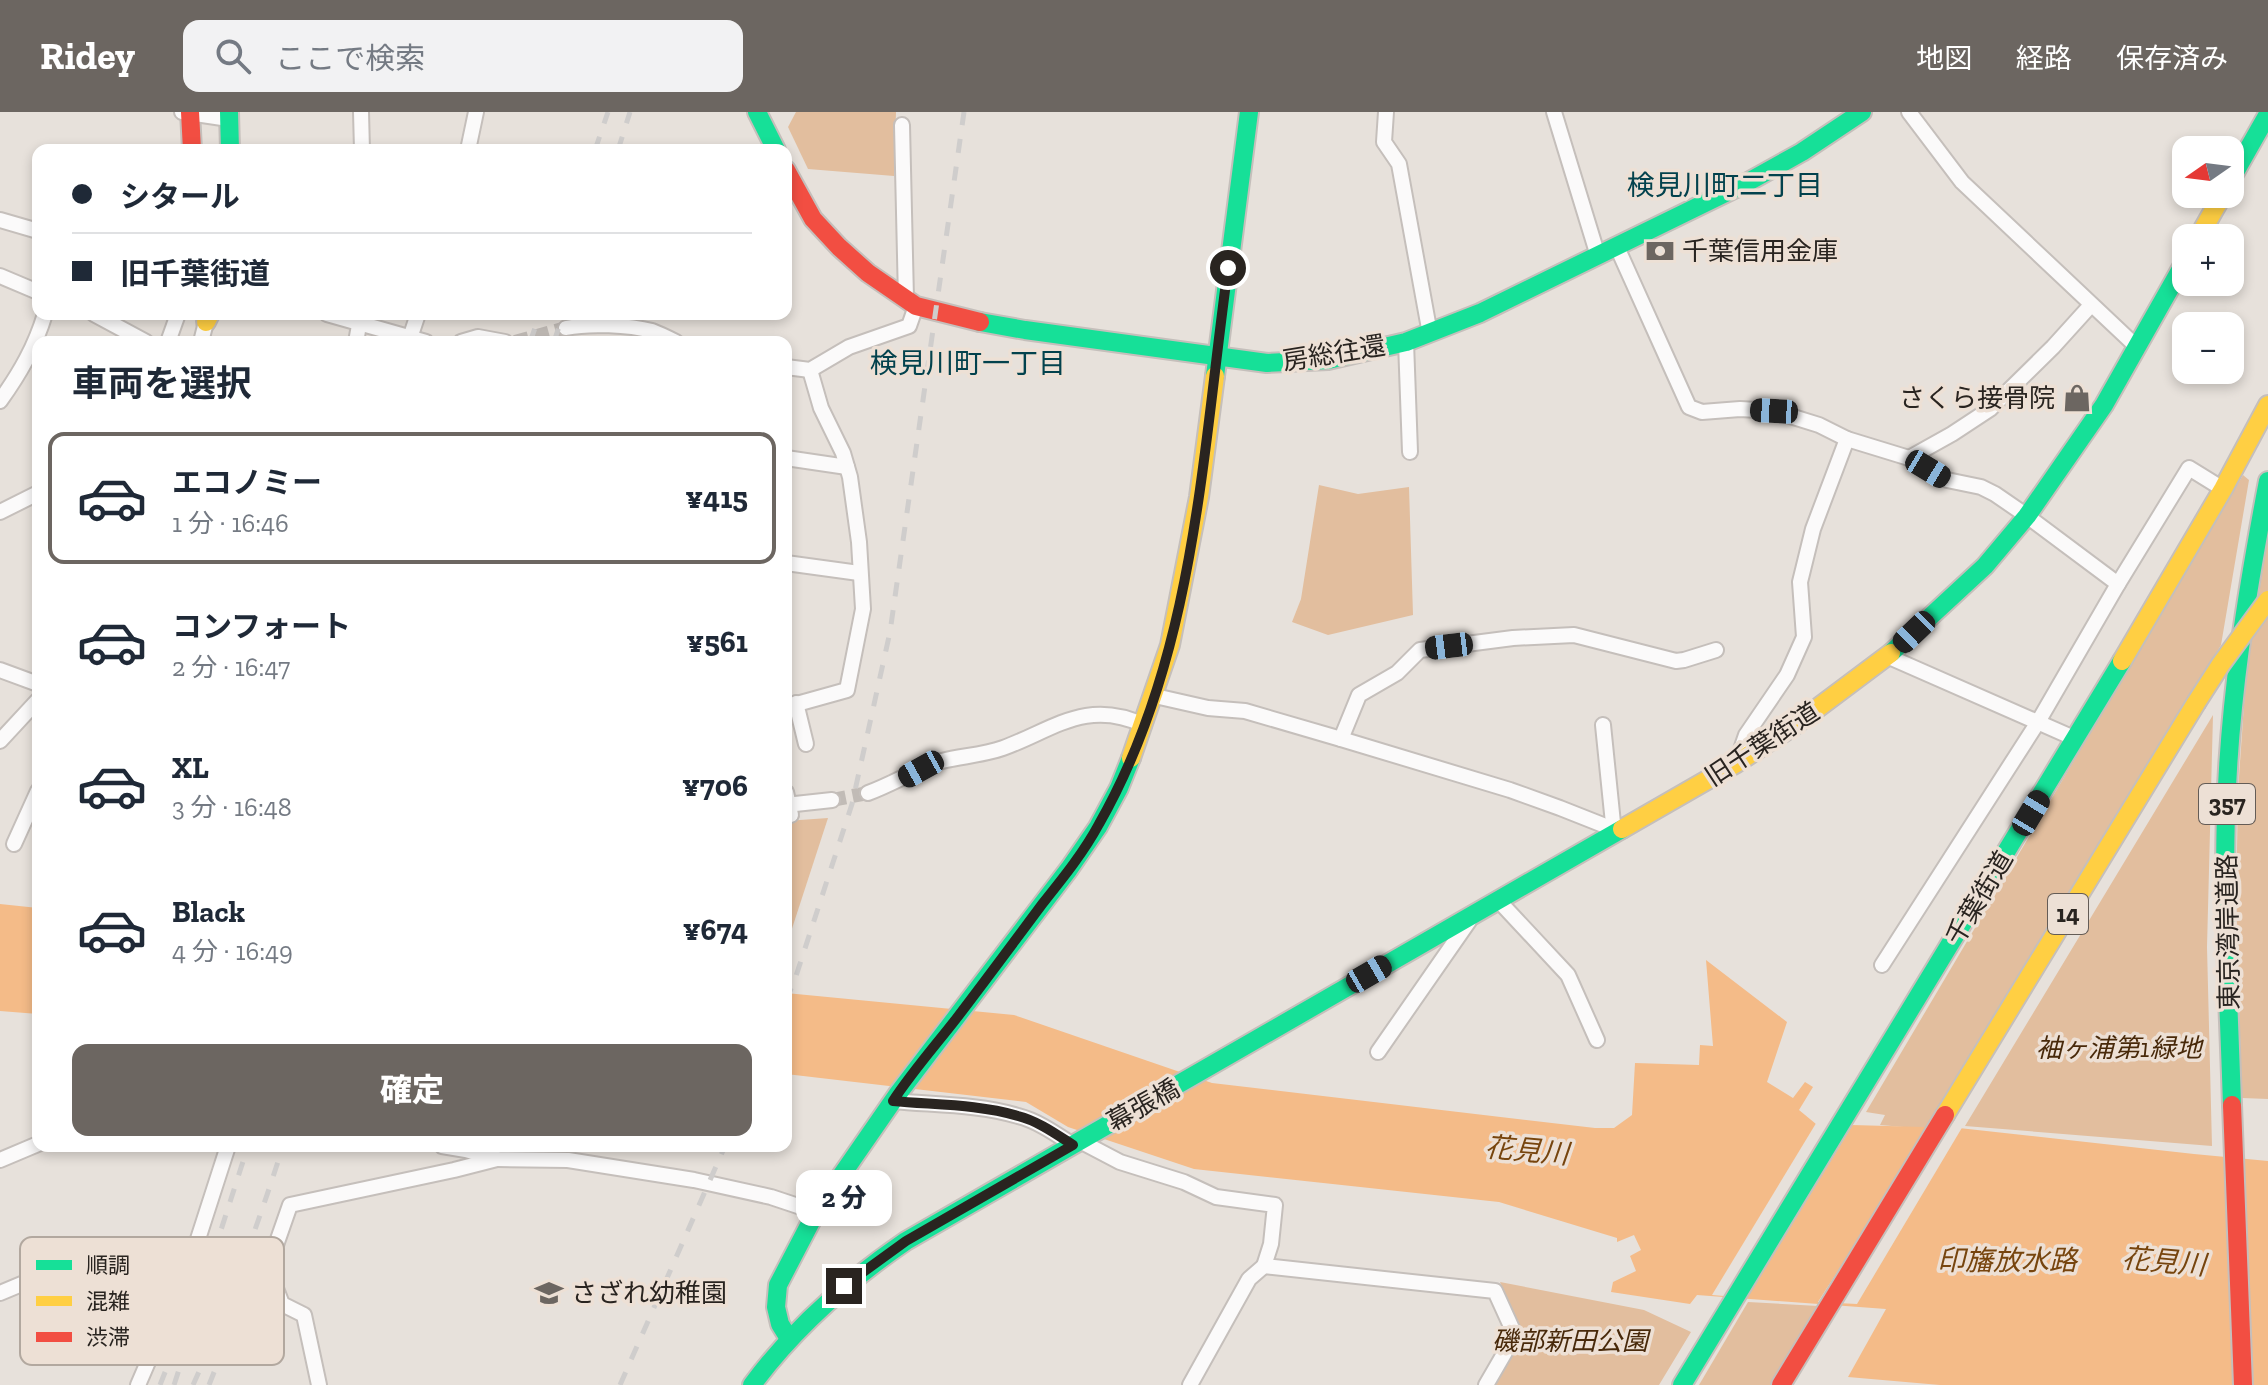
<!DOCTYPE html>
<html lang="ja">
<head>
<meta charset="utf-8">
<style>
	:root { --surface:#fff; --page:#f2f2f3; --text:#1f2937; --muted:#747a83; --line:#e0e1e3; --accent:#6c6661 }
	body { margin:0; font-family:"Zilla Slab","Noto Sans JP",serif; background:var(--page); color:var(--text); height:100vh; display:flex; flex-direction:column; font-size:30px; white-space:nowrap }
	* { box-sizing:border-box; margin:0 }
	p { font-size:26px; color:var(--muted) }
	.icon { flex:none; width:44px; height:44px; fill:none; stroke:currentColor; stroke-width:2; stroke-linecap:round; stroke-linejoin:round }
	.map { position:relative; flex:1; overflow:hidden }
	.panel { position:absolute; left:32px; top:224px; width:760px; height:816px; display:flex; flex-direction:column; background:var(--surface); border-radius:16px; box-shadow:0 4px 12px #0003 }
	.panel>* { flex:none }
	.top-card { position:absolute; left:32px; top:32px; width:760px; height:176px; border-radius:16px; box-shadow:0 4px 12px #0003; display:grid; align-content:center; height:176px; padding:0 40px; background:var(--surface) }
	.needle { width:52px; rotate:256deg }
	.tools { position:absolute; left:2172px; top:24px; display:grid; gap:16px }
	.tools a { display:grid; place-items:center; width:72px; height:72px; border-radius:16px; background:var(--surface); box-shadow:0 4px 12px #0003; font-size:40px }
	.end { position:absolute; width:36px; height:36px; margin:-18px; border:10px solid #292420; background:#fff; box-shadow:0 0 0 4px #fff }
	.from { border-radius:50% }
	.bubble { position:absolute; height:56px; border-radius:16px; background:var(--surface); box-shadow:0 4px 12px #0003; font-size:26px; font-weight:800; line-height:56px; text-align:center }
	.car { position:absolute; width:24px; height:48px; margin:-24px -12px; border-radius:10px; box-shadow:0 0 6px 2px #0007; background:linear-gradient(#222 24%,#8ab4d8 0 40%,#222 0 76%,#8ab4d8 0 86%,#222 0) }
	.top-card b { display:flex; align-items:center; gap:28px; height:76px; font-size:30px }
	.top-card b+b { border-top:2px solid var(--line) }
	.top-card i { width:20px; height:20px; background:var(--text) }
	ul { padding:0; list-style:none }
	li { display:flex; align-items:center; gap:24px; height:132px; margin:0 16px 12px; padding:0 24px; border:4px solid transparent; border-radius:16px }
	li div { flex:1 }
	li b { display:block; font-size:30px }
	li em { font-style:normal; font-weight:800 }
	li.on { border-color:var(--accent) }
	li>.icon { width:72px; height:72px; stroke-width:1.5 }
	h2 { padding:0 40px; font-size:36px; line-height:96px }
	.button { display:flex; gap:16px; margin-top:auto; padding:16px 40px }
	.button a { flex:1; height:92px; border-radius:16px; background:var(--accent); color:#fff; font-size:32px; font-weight:800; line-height:92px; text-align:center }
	header { display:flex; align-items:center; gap:48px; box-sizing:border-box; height:112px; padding:0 40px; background:var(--accent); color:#fff }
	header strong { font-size:38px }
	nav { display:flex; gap:44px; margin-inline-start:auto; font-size:28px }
	.search { width:560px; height:72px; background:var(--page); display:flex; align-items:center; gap:20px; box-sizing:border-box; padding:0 28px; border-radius:16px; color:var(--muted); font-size:30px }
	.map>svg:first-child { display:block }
</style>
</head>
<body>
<header>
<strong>Ridey</strong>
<div class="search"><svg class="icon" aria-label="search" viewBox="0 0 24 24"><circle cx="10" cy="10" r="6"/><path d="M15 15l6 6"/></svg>ここで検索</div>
<nav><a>地図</a><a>経路</a><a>保存済み</a></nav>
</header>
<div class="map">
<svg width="2268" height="1273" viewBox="0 0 2268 1273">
	<rect width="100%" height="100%" fill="#e7e1db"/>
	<g fill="#e2be9e">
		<polygon points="796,0 896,0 894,64 808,57 788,15"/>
		<polygon points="2243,363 2249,368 2221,533 1927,1017 1880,1013 1885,1003 1866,1000"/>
		<polygon points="1319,373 1358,382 1409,375 1413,503 1328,523 1292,510 1301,487"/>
		<polygon points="2268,423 2268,987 2242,986 2236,795 2238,679 2246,564"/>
		<polygon points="2213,603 2207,835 2212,1034 1965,1014"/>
		<polygon points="828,706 786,835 786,709"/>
		<polygon points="1500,1170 1644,1198 1691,1220 1659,1273 1495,1273 1524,1223"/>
		<polygon points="1748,1190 1818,1194 1770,1273 1699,1273"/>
	</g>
	<g fill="#f4bb88">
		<polygon points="0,792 38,796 38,902 0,899"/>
		<polygon points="1706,848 1787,910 1767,970 1793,986 1805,970 1813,975 1799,998 1816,1012 1959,1016 2194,1042 2268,1049 2268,1273 1940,1273 1848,1265 1886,1197 1697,1183 1690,1192 1611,1180 1613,1170 1636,1159 1630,1144 1641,1138 1634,1123 1617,1130 1617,1126 1499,1090 1194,1057 1068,1015 1026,990 786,962 786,881 1014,903 1212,971 1595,1016 1614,1016 1632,1003 1635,951 1699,953 1700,933 1713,934"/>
	</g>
	<g fill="#e7e1db">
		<polygon points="1818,1008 1855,1009 1747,1186 1712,1183"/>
		<polygon points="1931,1013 1963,1014 1857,1192 1818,1190"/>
	</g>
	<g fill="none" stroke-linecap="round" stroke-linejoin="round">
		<g stroke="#c1bbb6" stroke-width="14" stroke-dasharray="14 7" stroke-linecap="butt">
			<polyline points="515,230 566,216"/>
			<polyline points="832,688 868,681"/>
		</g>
		<defs>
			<g id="street">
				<polyline points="182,0 229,7"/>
				<polyline points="361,0 362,38"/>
				<polyline points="1386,0 1384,30 1399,52 1430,222"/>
				<polyline points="1554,0 1598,144"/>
				<polyline points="1909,0 1962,70 2138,236"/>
				<polyline points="902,13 906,187"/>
				<polyline points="468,38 476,0"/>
				<polyline points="0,108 38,119"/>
				<polyline points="1617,135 1689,295 1702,300 1740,297 1774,299 1819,313 1847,327 1909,346 1947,368 1981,375 1995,382 2027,404 2118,472"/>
				<polyline points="0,164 38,180"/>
				<polyline points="94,202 146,230"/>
				<polyline points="327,202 426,230"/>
				<path d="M566,216c23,-5 63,-3 86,3 8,3 16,7 24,11"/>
				<polyline points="410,226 418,202"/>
				<polyline points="168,230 178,202"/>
				<polyline points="201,230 206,210"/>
				<polyline points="356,230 361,202"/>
				<polyline points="461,230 478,225 505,230"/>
				<polyline points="1406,230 1410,340"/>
				<polyline points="786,255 810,258 849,235 909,214 916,194"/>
				<path d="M0,289c20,-28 35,-54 45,-87"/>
				<polyline points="786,346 847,355"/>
				<polyline points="1909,346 1952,322 1990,297 2053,235 2091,193"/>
				<polyline points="0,400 38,381"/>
				<polyline points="786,451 859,461"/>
				<polyline points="1887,544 2076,627"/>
				<polyline points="0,558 38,572"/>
				<polyline points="1155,584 1208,596 1245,599 1341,627 1510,678 1560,696 1603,713 1614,721"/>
				<polyline points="796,591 806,632"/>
				<polyline points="786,595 847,578 863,497 859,430 850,365 843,341 821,296 810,258"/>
				<polyline points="1603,613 1614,721"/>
				<polyline points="1341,627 1359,583 1397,561 1420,538 1513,526 1574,523 1676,549 1684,548 1716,538"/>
				<polyline points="0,629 38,588"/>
				<polyline points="1736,652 1746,623 1787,563 1804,525 1800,470 1813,417 1847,327"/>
				<polyline points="786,680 791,703"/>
				<path d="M868,681c25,-9 50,-25 74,-32 20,-5 41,-6 61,-13 50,-18 83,-50 141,-23"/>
				<polyline points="786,693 832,688"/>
				<polyline points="14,732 38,679"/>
				<polyline points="1498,788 1568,863 1597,928"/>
				<polyline points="1882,853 2038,610 2118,472 2189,356 2223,377"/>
				<polyline points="1378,940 1469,809"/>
				<path d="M893,989c41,4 85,3 125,15 20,5 38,18 55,29"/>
				<polyline points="1080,1029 1120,1050 1184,1070 1216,1085 1275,1093 1271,1132 1264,1154 1495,1179 1515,1223 1486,1273"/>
				<polyline points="442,1034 466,1038 497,1047 568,1048 694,1068 771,1085 816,1100"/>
				<polyline points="0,1048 38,1032"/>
				<polyline points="0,1181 36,1166 197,1132"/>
				<polyline points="138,1273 189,1155 228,1034"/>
				<polyline points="319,1273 304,1203 282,1192 268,1156 290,1093 454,1058 497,1047"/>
				<polyline points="1190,1273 1249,1167 1264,1154"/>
			</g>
			<g id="fast">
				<polyline points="229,0 230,38"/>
				<polyline points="757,0 776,38"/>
				<polyline points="2230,69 2268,2"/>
				<polyline points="980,210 1025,218 1267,251 1328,248 1406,230 1480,201 1748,70 1802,40 1862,0"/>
				<polyline points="1215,264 1249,0"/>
				<polyline points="1891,541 1985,454 2027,404 2104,293 2186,148"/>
				<path d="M2232,993c-3,-97 -9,-195 -6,-292 3,-112 21,-222 42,-332"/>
				<polyline points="788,1225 780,1212 776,1195 778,1173 816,1100 897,983 1069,757 1098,715 1119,676 1131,646"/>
				<path d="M752,1273c43,-58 94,-103 154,-144l716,-412"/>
				<polyline points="1682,1273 2122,549"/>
			</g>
			<g id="slow">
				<polyline points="2198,126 2223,82"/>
				<polyline points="206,210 210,202"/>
				<polyline points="2122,549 2223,377 2268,293"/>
				<polyline points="1131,646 1170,533 1199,385 1215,264"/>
				<polyline points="1622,717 1735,652 1795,613 1891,541"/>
				<polyline points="1945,1003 2196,591"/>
			</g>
			<g id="jam">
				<polyline points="190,0 192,38"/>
				<polyline points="786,58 813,107 839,135 868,161 916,194 980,210"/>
				<polyline points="2232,993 2243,1273"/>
				<polyline points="1781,1273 1945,1003"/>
			</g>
		</defs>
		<use href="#street" stroke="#c5bfbb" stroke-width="18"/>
		<use href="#fast" stroke="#c5bfbb" stroke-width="22"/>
		<use href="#slow" stroke="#c5bfbb" stroke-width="22"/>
		<use href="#jam" stroke="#c5bfbb" stroke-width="22"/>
		<use href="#street" stroke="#fbfafa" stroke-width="14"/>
		<use href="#fast" stroke="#16e098" stroke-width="18"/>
		<use href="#slow" stroke="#ffcf43" stroke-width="18"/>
		<use href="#jam" stroke="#f24e42" stroke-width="18"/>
		<g stroke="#cfcdcc" stroke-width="5" stroke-dasharray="14 14" stroke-linecap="butt">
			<polyline points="595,38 608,0"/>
			<polyline points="618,38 630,0"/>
			<polyline points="530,230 540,202"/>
			<polyline points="554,230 563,202"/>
			<polyline points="786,889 796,864 852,692 890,520 964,0"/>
			<polyline points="160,1273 221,1118 248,1034"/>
			<polyline points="174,1273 185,1239"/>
			<path d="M193,1273c35,-78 64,-157 90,-239"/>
			<polyline points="209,1273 255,1156"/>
			<polyline points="620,1273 725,1034"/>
		</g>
		<defs>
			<polyline id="slow-bridge" points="2196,591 2221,552 2268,488"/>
		</defs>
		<use href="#slow-bridge" stroke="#c5bfbb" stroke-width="22" stroke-linecap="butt"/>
		<use href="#slow-bridge" stroke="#ffcf43" stroke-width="18"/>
	</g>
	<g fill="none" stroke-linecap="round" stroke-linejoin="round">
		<path stroke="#292420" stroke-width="10" d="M844,1174l62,-45 167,-96c-17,-11 -35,-24 -55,-29 -40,-12 -84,-11 -125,-15 19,-29 42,-55 63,-82 29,-38 58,-77 87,-116 20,-25 41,-51 56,-79 96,-168 103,-369 129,-556"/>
	</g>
	<defs>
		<symbol id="bank-bare" viewBox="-9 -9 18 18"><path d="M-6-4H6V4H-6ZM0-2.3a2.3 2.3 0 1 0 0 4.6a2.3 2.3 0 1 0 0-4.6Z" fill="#6c6661" stroke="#ede0d5" stroke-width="2.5" paint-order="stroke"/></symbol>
		<symbol id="shop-bare" viewBox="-9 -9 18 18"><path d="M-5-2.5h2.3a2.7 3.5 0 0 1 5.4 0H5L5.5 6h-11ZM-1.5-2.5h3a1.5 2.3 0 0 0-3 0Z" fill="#6c6661" stroke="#ede0d5" stroke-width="2.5" paint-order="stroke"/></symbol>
		<symbol id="school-bare" viewBox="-9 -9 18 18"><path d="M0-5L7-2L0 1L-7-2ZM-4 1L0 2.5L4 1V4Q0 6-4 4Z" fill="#6c6661" stroke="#ede0d5" stroke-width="2.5" paint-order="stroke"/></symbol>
	</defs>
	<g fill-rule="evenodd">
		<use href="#bank-bare" x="1640" y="119" width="40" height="40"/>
		<use href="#shop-bare" x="2057" y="266" width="40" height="40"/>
		<use href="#school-bare" x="529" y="1161" width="40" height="40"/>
	</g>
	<g text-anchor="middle" stroke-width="7" stroke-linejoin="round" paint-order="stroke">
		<g fill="#ede0d5" stroke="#645c56" stroke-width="2">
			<rect x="2199" y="672" width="56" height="40" rx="6"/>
			<rect x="2048" y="782" width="40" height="40" rx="6"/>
		</g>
		<g font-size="24" font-weight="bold" fill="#292420">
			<text x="2227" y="700">357</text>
			<text x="2068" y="810">14</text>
		</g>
		<g font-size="26" fill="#292420" stroke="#ede0d5" text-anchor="start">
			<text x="1682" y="148">千葉信用金庫</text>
			<text x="2055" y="295" text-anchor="end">さくら接骨院</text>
			<text x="571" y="1190">さざれ幼稚園</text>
		</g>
		<g font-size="26" fill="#292420" stroke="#ede0d5">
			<text transform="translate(1334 241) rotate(-9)" y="9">房総往還</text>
			<text transform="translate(1762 632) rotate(-33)" y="9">旧千葉街道</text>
			<text transform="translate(1979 786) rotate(-59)" y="9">千葉街道</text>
			<text transform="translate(2228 820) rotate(-91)" y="9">東京湾岸道路</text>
			<text transform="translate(1143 993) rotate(-29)" y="9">幕張橋</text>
		</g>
		<g font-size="26" font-style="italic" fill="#48290a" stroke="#ede0d5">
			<text x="2119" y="945">袖ヶ浦第1緑地</text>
			<text x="1570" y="1238">磯部新田公園</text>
		</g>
		<g font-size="28" fill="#03424d" stroke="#ede0d5">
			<text x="1725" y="83">検見川町二丁目</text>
			<text x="968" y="261">検見川町一丁目</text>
		</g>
		<g font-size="28" font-style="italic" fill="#77450e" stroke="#ede0d5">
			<text transform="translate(1527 1038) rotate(5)" y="10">花見川</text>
			<text x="2007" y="1158">印旛放水路</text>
			<text transform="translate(2164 1149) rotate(5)" y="10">花見川</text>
		</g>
	</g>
	<rect x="20" y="1125" width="264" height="128" rx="12" fill="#ede0d5" stroke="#b2a89f" stroke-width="2"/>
	<rect x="36" y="1148" width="36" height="10" fill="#16e098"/>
	<rect x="36" y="1184" width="36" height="10" fill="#ffcf43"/>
	<rect x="36" y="1220" width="36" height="10" fill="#f24e42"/>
	<g font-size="22" fill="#292420">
		<text x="86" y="1161">順調</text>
		<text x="86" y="1197">混雑</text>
		<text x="86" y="1233">渋滞</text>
	</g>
</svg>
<div class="tools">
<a><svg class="needle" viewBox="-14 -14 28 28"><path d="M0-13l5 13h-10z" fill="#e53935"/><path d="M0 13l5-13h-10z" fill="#747a83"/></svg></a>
<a>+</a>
<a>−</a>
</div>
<i class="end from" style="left:1228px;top:156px"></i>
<i class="end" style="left:844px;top:1174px"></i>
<div class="bubble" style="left:796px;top:1058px;width:96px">2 分</div>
<i class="car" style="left:1774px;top:299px;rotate:273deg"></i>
<i class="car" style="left:1928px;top:357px;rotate:121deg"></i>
<i class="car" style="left:1914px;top:520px;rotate:226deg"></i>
<i class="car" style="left:1449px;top:534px;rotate:263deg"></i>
<i class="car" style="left:921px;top:657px;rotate:241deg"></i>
<i class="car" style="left:2031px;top:701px;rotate:31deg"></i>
<i class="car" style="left:1369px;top:862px;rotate:60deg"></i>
<div class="top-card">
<b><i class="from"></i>シタール</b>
<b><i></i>旧千葉街道</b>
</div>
<section class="panel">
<h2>車両を選択</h2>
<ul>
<li class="on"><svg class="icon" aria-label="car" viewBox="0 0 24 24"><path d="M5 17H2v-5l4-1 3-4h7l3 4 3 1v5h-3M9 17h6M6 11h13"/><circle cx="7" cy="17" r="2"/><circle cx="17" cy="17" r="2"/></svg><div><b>エコノミー</b><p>1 分 · 16:46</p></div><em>¥415</em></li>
<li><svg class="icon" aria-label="car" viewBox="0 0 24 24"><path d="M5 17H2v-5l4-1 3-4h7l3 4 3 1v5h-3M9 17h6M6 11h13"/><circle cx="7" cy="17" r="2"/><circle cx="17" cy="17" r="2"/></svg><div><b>コンフォート</b><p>2 分 · 16:47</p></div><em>¥561</em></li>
<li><svg class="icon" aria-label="car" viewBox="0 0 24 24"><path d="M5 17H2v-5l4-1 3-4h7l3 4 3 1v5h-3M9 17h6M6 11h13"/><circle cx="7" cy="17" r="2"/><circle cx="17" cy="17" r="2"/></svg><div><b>XL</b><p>3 分 · 16:48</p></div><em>¥706</em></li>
<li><svg class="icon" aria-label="car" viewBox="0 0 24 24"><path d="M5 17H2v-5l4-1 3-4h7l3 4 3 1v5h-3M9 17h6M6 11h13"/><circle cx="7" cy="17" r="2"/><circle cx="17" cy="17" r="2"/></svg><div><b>Black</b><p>4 分 · 16:49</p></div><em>¥674</em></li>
</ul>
<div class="button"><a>確定</a></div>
</section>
</div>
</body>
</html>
